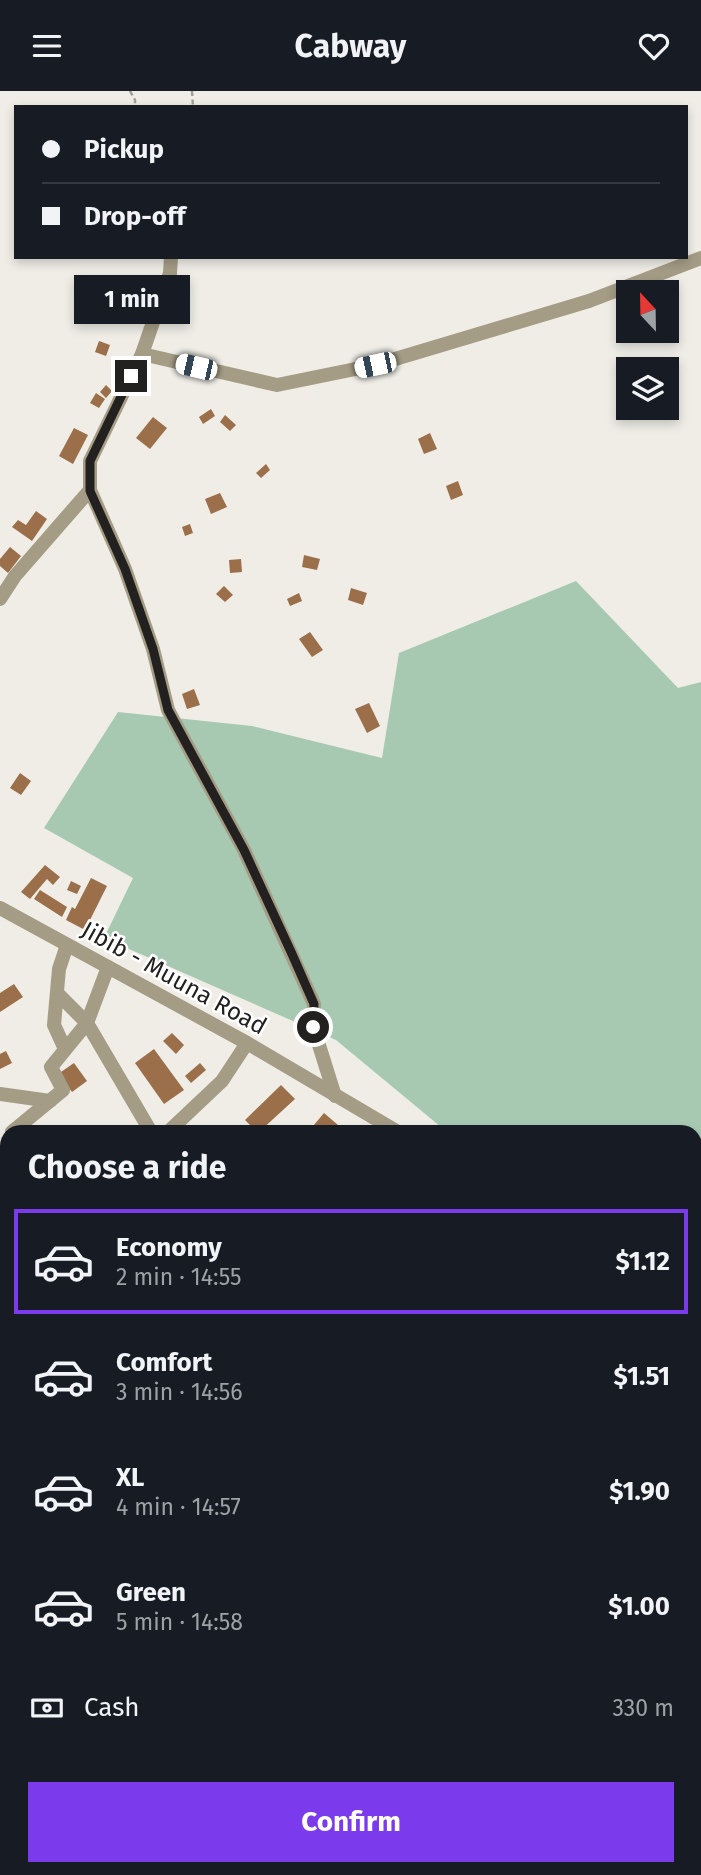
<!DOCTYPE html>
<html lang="en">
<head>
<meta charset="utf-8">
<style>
	:root { --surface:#171b24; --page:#242831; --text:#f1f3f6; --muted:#9ea1a6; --line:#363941; --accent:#7c3aed }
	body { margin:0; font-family:"Fira Sans",sans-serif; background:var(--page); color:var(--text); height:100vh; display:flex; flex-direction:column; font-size:26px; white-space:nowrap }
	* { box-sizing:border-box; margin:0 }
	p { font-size:23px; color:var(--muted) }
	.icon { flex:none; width:38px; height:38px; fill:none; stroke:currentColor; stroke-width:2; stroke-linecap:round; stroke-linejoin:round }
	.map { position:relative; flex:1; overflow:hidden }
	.sheet { position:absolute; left:0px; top:1034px; width:702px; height:751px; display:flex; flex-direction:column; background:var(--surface); border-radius:21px 21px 0 0; box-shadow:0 4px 10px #0003 }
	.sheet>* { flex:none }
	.hud { position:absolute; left:14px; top:14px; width:674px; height:154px; border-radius:0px; box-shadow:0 4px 10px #0003; display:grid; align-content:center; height:154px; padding:0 28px; background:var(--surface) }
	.needle { width:46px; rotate:338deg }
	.controls { position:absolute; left:616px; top:189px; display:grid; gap:14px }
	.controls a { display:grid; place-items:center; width:63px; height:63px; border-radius:0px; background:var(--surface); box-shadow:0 4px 10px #0003; font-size:35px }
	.end { position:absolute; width:32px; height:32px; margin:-16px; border:9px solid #22211f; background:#fff; box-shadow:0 0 0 4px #fff }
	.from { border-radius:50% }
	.bubble { position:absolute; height:49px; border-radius:0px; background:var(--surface); box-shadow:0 4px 10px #0003; font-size:23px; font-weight:700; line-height:49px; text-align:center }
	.car { position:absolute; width:21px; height:42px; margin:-21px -10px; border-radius:9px; box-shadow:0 0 5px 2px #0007; background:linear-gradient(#fff 24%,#345 0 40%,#fff 0 76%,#345 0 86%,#fff 0) }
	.hud b { display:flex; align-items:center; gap:24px; height:66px; font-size:26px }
	.hud b+b { border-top:2px solid var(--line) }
	.hud i { width:18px; height:18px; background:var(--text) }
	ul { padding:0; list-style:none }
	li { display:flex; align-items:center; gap:21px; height:105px; margin:0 14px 10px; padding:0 14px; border:4px solid transparent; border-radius:0px }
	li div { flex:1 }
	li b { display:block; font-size:26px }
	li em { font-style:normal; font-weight:700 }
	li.on { border-color:var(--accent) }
	li>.icon { width:63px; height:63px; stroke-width:1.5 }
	h2 { padding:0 28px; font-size:32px; line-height:84px }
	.pay { display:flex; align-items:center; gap:18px; height:77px; padding:0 28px; font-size:26px }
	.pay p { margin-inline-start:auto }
	.button { display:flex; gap:14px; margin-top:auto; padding:14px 28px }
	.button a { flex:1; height:80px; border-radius:0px; background:var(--accent); color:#fff; font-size:28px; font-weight:700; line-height:80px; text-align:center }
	header { display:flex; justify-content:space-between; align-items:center; height:91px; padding:0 28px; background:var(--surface); font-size:32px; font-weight:700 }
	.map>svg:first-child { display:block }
</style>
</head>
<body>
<header><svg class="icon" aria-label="menu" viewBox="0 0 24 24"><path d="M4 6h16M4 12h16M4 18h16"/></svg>Cabway<svg class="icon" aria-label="heart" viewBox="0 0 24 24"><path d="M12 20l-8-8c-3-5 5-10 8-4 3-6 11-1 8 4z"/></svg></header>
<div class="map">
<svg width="701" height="1784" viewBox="0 0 701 1784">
	<rect width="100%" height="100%" fill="#efede6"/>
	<polygon fill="#a7c9b2" points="576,490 678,597 701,591 701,1158 695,1161 695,1041 447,1041 336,949 104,847 133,787 44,737 118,621 252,635 382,667 399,562"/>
	<g fill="#9c6f4b">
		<polygon points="99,250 110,254 106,265 95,261"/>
		<polygon points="106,294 112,300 106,307 100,301"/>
		<polygon points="96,302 105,308 99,317 90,312"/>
		<polygon points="211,318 215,325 203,333 199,326"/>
		<polygon points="225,324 236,334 230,340 220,331"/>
		<polygon points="153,326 167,337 150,358 136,347"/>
		<polygon points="74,337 88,344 73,373 59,365"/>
		<polygon points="430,342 437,358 424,363 418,348"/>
		<polygon points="266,373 270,379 261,387 256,382"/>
		<polygon points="458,390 463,404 451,409 446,395"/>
		<polygon points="220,402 227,416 211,423 205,408"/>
		<polygon points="36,420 47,428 32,450 12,436 18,429 26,434"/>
		<polygon points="190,433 193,442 185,445 182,436"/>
		<polygon points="10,456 21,465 8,482 0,475 0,468"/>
		<polygon points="304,464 320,468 317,479 302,476"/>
		<polygon points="241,468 242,481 230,482 229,469"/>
		<polygon points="224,495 233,504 225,511 216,503"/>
		<polygon points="351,497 367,502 363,514 348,509"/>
		<polygon points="299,502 302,510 290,515 287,508"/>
		<polygon points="310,541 323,559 312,566 299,548"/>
		<polygon points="194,598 200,614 187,618 182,603"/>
		<polygon points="369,612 380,635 367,642 355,618"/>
		<polygon points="20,682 31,690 21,704 10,697"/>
		<polygon points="45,774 60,786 53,794 47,788 30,808 21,801"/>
		<polygon points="91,787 107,795 85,839 66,829 72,816 75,818"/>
		<polygon points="71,790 81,795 77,803 67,799"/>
		<polygon points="40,799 67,816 62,826 34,808"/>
		<polygon points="14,893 23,906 0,921 0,902"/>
		<polygon points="172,942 184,954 176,963 163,950"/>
		<polygon points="154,958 184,999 164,1013 135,972"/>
		<polygon points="6,960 12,972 0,978 0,963"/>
		<polygon points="74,972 87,990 72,1001 58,983"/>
		<polygon points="200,972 206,979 191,992 185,985"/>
		<polygon points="281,994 295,1008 259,1041 257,1041 245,1029"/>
		<polygon points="324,1022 338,1034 331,1041 308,1041"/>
		<polygon points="7,1114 7,1130 4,1131 0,1117"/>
		<polygon points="3,1171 7,1184 0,1188 0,1173"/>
		<polygon points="7,1248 7,1263 0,1267 0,1253"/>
		<polygon points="0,1298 7,1300 7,1321 0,1324 0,1309 2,1314 5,1313"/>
		<polygon points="7,1368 7,1379 0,1382 0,1371"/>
		<polygon points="7,1381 7,1392 5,1392 7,1403 1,1405 0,1384"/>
		<polygon points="7,1438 7,1474 0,1461 0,1442"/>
		<polygon points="0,1580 7,1589 7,1595 2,1599 0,1596"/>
		<polygon points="7,1601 7,1619 0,1626 0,1607"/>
		<polygon points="0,1701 7,1709 7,1725 4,1728 0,1724"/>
		<polygon points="524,1778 548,1778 550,1784 527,1784"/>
	</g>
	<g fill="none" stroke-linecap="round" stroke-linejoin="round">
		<g stroke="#a2a19c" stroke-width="2.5" stroke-dasharray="5 3.5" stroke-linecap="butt">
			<polyline points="130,0 135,9 135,16"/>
			<polyline points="192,0 193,16"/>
		</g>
		<g stroke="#a49c85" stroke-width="14">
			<polyline points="142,263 277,294 375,274 589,210 701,167"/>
			<polyline points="90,399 125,478 153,558 168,619 244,759 314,913 313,935 335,1005"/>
			<polyline points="0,508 15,485 90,399 90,370 142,263 170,182 171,166"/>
			<polyline points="0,817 247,952 398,1041"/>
			<polyline points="108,876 87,932 151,1041"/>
			<polyline points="65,958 54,934 59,878 67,854"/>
			<polyline points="0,1003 50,1010"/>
			<polyline points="12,1041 63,999 51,976 87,932 58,903"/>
			<polyline points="168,1041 222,990 247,952"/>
			<polyline points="0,1084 7,1090"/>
			<polyline points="695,1267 701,1250"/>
			<polyline points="0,1290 7,1297"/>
			<polyline points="695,1338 701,1338"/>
			<polyline points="695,1362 701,1364"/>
			<polyline points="0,1432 7,1428"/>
			<polyline points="0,1480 7,1478"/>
			<polyline points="695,1604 701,1614"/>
			<polyline points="695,1678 701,1668"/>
			<polyline points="695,1703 701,1702"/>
			<polyline points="202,1778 204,1784"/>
			<polyline points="284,1778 284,1784"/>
			<polyline points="444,1778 464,1784"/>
			<polyline points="585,1778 587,1784"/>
		</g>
		<g stroke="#68592d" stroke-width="18">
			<polyline points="695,1174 701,1171"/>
			<polyline points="0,1660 7,1654"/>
		</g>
	</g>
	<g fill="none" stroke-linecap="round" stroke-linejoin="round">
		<polyline stroke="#22211f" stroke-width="9" points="131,285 90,370 90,400 125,478 153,558 168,619 244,759 292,863 314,913 313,936"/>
	</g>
	<g text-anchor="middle" stroke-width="5" stroke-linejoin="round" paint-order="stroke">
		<g font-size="24" fill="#22211f" stroke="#fff">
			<text transform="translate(174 887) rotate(29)" y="8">Jibib - Muuna Road</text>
		</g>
	</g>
</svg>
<div class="controls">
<a><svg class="needle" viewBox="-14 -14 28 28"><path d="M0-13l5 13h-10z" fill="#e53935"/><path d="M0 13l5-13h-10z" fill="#9ea1a6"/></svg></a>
<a><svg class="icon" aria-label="layers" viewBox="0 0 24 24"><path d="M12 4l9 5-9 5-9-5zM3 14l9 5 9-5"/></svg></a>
</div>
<i class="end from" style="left:313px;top:936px"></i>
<i class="end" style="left:131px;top:285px"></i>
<div class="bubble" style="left:74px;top:184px;width:116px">1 min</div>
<i class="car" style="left:375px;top:274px;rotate:258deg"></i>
<i class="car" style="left:196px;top:276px;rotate:283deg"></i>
<div class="hud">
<b><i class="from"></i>Pickup</b>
<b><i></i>Drop-off</b>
</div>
<section class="sheet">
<h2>Choose a ride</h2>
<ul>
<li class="on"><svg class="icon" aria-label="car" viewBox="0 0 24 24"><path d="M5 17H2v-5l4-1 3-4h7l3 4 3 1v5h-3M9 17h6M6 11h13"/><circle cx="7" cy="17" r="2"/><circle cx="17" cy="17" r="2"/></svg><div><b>Economy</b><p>2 min · 14:55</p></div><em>$1.12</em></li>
<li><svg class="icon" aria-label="car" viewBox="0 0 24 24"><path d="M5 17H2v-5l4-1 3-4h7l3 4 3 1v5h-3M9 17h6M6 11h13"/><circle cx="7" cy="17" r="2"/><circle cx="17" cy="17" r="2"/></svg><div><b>Comfort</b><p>3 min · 14:56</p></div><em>$1.51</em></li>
<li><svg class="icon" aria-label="car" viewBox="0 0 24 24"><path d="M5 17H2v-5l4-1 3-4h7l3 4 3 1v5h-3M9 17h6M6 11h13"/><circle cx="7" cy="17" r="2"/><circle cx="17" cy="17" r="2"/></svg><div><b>XL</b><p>4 min · 14:57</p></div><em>$1.90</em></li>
<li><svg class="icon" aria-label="car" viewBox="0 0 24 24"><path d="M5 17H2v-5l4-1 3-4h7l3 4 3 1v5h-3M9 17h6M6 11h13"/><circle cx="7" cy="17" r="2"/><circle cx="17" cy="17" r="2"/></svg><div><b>Green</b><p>5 min · 14:58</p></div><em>$1.00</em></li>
</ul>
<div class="pay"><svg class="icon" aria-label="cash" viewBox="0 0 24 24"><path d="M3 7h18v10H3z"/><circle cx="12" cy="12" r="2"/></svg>Cash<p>330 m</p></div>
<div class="button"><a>Confirm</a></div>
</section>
</div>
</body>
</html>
